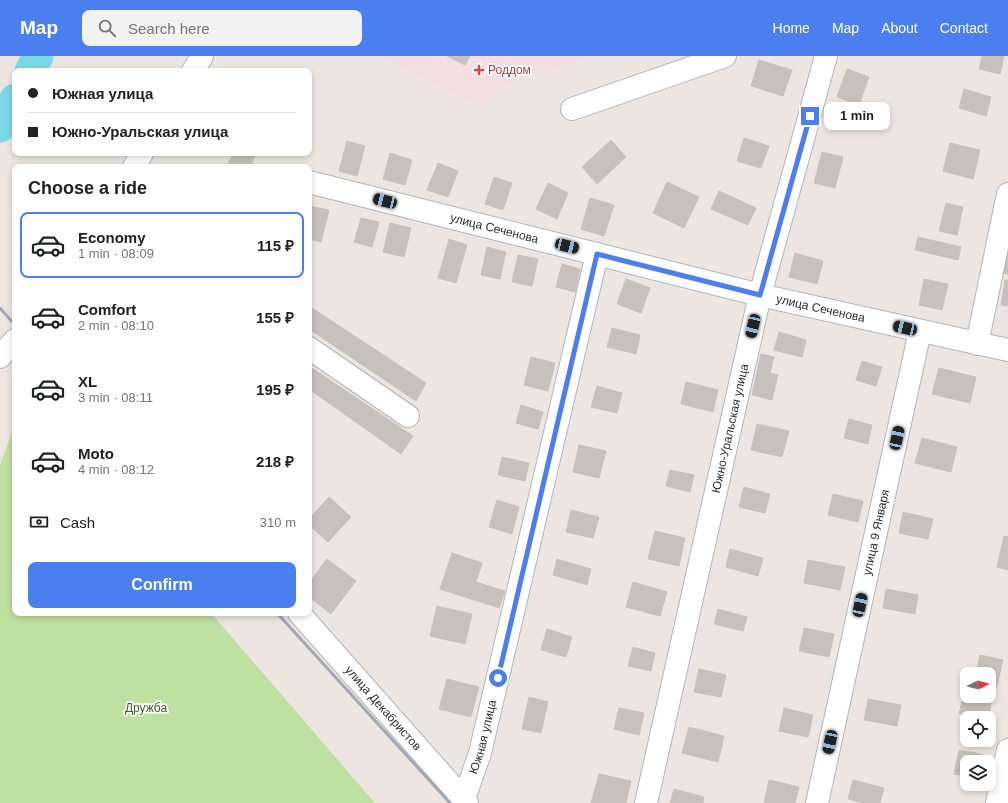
<!DOCTYPE html>
<html lang="en">
<head>
<meta charset="utf-8">
<style>
	:root { --surface:#fff; --page:#f2f2f2; --text:#202124; --muted:#757577; --line:#e0e0e0; --accent:#4b7eef }
	body { margin:0; font-family:Helvetica,sans-serif; background:var(--page); color:var(--text); height:100vh; display:flex; flex-direction:column; font-size:15px; white-space:nowrap }
	* { box-sizing:border-box; margin:0 }
	p { font-size:13px; color:var(--muted) }
	.icon { flex:none; width:22px; height:22px; fill:none; stroke:currentColor; stroke-width:2; stroke-linecap:round; stroke-linejoin:round }
	.map { position:relative; flex:1; overflow:hidden }
	.sheet { position:absolute; left:12px; top:108px; width:300px; height:452px; display:flex; flex-direction:column; background:var(--surface); border-radius:8px; box-shadow:0 2px 6px #0003 }
	.sheet>* { flex:none }
	.banner { position:absolute; left:12px; top:12px; width:300px; height:88px; border-radius:8px; box-shadow:0 2px 6px #0003; display:grid; align-content:center; height:88px; padding:0 16px; background:var(--surface) }
	.needle { width:26px; rotate:84deg }
	.fabs { position:absolute; left:960px; top:611px; display:grid; gap:8px }
	.fabs a { display:grid; place-items:center; width:36px; height:36px; border-radius:8px; background:var(--surface); box-shadow:0 2px 6px #0003; font-size:20px }
	.end { position:absolute; width:18px; height:18px; margin:-9px; border:5px solid #4b7eef; background:#fff; box-shadow:0 0 0 2px #fff }
	.from { border-radius:50% }
	.bubble { position:absolute; height:28px; border-radius:8px; background:var(--surface); box-shadow:0 2px 6px #0003; font-size:13px; font-weight:800; line-height:28px; text-align:center }
	.car { position:absolute; width:12px; height:24px; margin:-12px -6px; border-radius:5px; box-shadow:0 0 3px 1px #0007; background:linear-gradient(#222 24%,#8ab4d8 0 40%,#222 0 76%,#8ab4d8 0 86%,#222 0) }
	.banner b { display:flex; align-items:center; gap:14px; height:38px; font-size:15px }
	.banner b+b { border-top:1px solid var(--line) }
	.banner i { width:10px; height:10px; background:var(--text) }
	ul { padding:0; list-style:none }
	li { display:flex; align-items:center; gap:12px; height:66px; margin:0 8px 6px; padding:0 8px; border:2px solid transparent; border-radius:8px }
	li div { flex:1 }
	li b { display:block; font-size:15px }
	li em { font-style:normal; font-weight:800 }
	li.selected { border-color:var(--accent) }
	li>.icon { width:36px; height:36px; stroke-width:1.5 }
	h2 { padding:0 16px; font-size:18px; line-height:48px }
	.pay { display:flex; align-items:center; gap:10px; height:44px; padding:0 16px; font-size:15px }
	.pay p { margin-inline-start:auto }
	.cta { display:flex; gap:8px; margin-top:auto; padding:8px 16px }
	.cta a { flex:1; height:46px; border-radius:8px; background:var(--accent); color:#fff; font-size:16px; font-weight:800; line-height:46px; text-align:center }
	header { display:flex; align-items:center; gap:24px; box-sizing:border-box; height:56px; padding:0 20px; background:var(--accent); color:#fff }
	header strong { font-size:19px }
	nav { display:flex; gap:22px; margin-inline-start:auto; font-size:14px }
	.search { width:280px; height:36px; background:var(--page); display:flex; align-items:center; gap:10px; box-sizing:border-box; padding:0 14px; border-radius:8px; color:var(--muted); font-size:15px }
	.map>svg:first-child { display:block }
</style>
</head>
<body>
<header>
<strong>Map</strong>
<div class="search"><svg class="icon" aria-label="search" viewBox="0 0 24 24"><circle cx="10" cy="10" r="6"/><path d="M15 15l6 6"/></svg>Search here</div>
<nav><a>Home</a><a>Map</a><a>About</a><a>Contact</a></nav>
</header>
<div class="map">
<svg width="1008" height="747" viewBox="0 0 1008 747">
	<rect width="100%" height="100%" fill="#ede6e0"/>
	<polygon fill="#f3dee2" points="382,0 594,0 505,28 482,49 462,42"/>
	<polygon fill="#bee0a0" points="15,368 15,557 211,557 375,747 0,747 0,409"/>
	<g fill="none" stroke-linecap="round" stroke-linejoin="round">
		<g stroke="#7ad8e8" stroke-width="31">
			<polyline points="30,15 38,0"/>
			<polyline points="0,71 15,43"/>
		</g>
	</g>
	<g fill="#c6c1bb" stroke="#c9c2ba">
		<polygon points="447,0 470,0 465,9"/>
		<polygon points="982,0 1004,0 1000,18 979,13"/>
		<polygon points="759,4 792,14 783,40 751,30"/>
		<polygon points="847,13 869,21 859,49 837,41"/>
		<polygon points="964,33 991,41 986,60 959,52"/>
		<polygon points="744,82 769,90 761,112 737,105"/>
		<polygon points="611,84 626,101 597,128 582,111"/>
		<polygon points="347,85 365,90 357,120 339,115"/>
		<polygon points="950,87 980,94 973,123 943,115"/>
		<polygon points="822,96 843,101 835,132 814,127"/>
		<polygon points="234,97 256,97 250,111 226,111"/>
		<polygon points="390,97 412,104 405,129 383,123"/>
		<polygon points="438,107 458,115 448,141 427,134"/>
		<polygon points="494,121 512,127 503,154 485,148"/>
		<polygon points="667,126 699,141 684,172 653,157"/>
		<polygon points="548,127 568,137 557,163 536,153"/>
		<polygon points="719,135 756,152 748,169 711,153"/>
		<polygon points="590,142 614,149 604,180 581,173"/>
		<polygon points="946,147 963,151 957,179 939,175"/>
		<polygon points="309,150 329,154 321,186 309,183"/>
		<polygon points="361,162 379,166 372,191 354,186"/>
		<polygon points="390,167 411,172 404,201 383,196"/>
		<polygon points="918,181 961,191 958,204 915,194"/>
		<polygon points="449,183 467,189 456,227 438,222"/>
		<polygon points="487,191 506,196 500,223 481,219"/>
		<polygon points="795,197 823,205 817,228 789,221"/>
		<polygon points="518,199 538,203 532,230 512,226"/>
		<polygon points="1005,199 1008,200 1008,218 1002,217"/>
		<polygon points="562,208 580,213 575,236 556,231"/>
		<polygon points="626,223 650,232 641,257 617,248"/>
		<polygon points="924,223 948,228 942,254 919,249"/>
		<polygon points="1005,224 1008,224 1008,250 1001,249"/>
		<polygon points="309,250 426,327 416,345 309,273"/>
		<polygon points="612,272 640,279 636,298 607,291"/>
		<polygon points="779,276 806,284 802,301 774,294"/>
		<polygon points="761,298 774,301 770,317 778,319 772,344 752,339"/>
		<polygon points="531,301 555,307 548,335 524,329"/>
		<polygon points="862,305 882,311 876,330 856,324"/>
		<polygon points="309,310 413,380 401,398 309,333"/>
		<polygon points="939,312 976,321 970,347 932,338"/>
		<polygon points="686,326 718,334 713,356 681,348"/>
		<polygon points="597,330 622,337 617,357 591,351"/>
		<polygon points="521,349 543,356 538,373 516,367"/>
		<polygon points="849,363 872,369 868,388 844,382"/>
		<polygon points="757,368 789,375 782,401 751,394"/>
		<polygon points="922,382 957,391 951,416 915,407"/>
		<polygon points="579,389 606,395 599,422 573,416"/>
		<polygon points="502,401 529,407 525,425 498,419"/>
		<polygon points="670,414 694,419 690,436 666,430"/>
		<polygon points="744,431 770,438 765,457 739,451"/>
		<polygon points="833,438 863,445 858,466 828,459"/>
		<polygon points="329,441 351,461 328,486 309,469 309,463"/>
		<polygon points="497,444 519,451 512,478 489,471"/>
		<polygon points="571,454 599,461 593,482 566,476"/>
		<polygon points="903,456 933,463 928,483 899,477"/>
		<polygon points="655,475 685,482 679,510 648,503"/>
		<polygon points="1004,480 1008,481 1008,514 997,511"/>
		<polygon points="730,493 763,502 758,520 726,511"/>
		<polygon points="452,497 482,507 476,526 505,535 499,552 440,533"/>
		<polygon points="327,503 356,525 331,558 309,541 309,527"/>
		<polygon points="557,503 591,513 587,529 553,519"/>
		<polygon points="808,504 845,511 840,534 804,527"/>
		<polygon points="633,526 667,536 660,560 626,551"/>
		<polygon points="886,533 918,539 915,558 883,552"/>
		<polygon points="437,550 472,558 465,588 430,580"/>
		<polygon points="718,553 747,561 743,575 714,568"/>
		<polygon points="804,572 834,578 829,601 799,595"/>
		<polygon points="547,573 572,581 566,601 541,594"/>
		<polygon points="633,591 655,597 651,615 628,610"/>
		<polygon points="980,599 1003,604 995,638 989,636 989,618 976,618"/>
		<polygon points="699,613 726,619 721,641 694,636"/>
		<polygon points="447,623 479,631 471,661 439,653"/>
		<polygon points="964,637 967,637 967,640 992,643 988,662 959,658"/>
		<polygon points="529,641 548,646 541,677 522,673"/>
		<polygon points="868,643 901,649 897,670 864,664"/>
		<polygon points="619,652 644,657 639,679 614,673"/>
		<polygon points="784,652 813,659 808,681 779,675"/>
		<polygon points="689,671 724,680 718,706 682,697"/>
		<polygon points="959,694 981,698 979,706 967,706 967,720 954,718"/>
		<polygon points="599,718 631,725 626,747 591,747"/>
		<polygon points="769,724 799,731 795,747 764,747"/>
		<polygon points="853,724 884,732 880,747 863,747 848,743"/>
		<polygon points="674,733 704,741 703,747 670,747"/>
	</g>
	<g fill="none" stroke-linecap="round" stroke-linejoin="round">
		<defs>
			<g id="minor">
				<polyline points="193,15 202,0"/>
				<polyline points="572,53 725,0"/>
				<polyline points="134,111 142,97"/>
				<path id="s1" d="M309,126l451,113 248,55"/>
				<polyline points="977,288 1008,138"/>
				<polyline points="309,292 408,360"/>
				<polyline points="0,301 15,284"/>
				<path id="s2" d="M299,557l168,190"/>
				<path id="s3" d="M464,743l16,-46 117,-499"/>
				<path id="s4" d="M646,747l114,-508 66,-239"/>
				<path id="s5" d="M817,747l103,-472"/>
				<polyline points="997,747 1008,694"/>
			</g>
		</defs>
		<use href="#minor" stroke="#b0b4bc" stroke-width="24"/>
		<use href="#minor" stroke="#fff" stroke-width="22"/>
		<g stroke="#a3a8b6" stroke-width="3">
			<polyline points="0,252 15,269"/>
			<polyline points="277,557 450,747"/>
		</g>
	</g>
	<g fill="none" stroke-linecap="round" stroke-linejoin="round">
		<polyline stroke="#4b7eef" stroke-width="5" points="498,622 597,198 760,239 810,60"/>
	</g>
	<path fill="#e0444e" stroke="#fff" stroke-width="1.5" d="M477 8h4v4h4v4h-4v4h-4v-4h-4v-4h4z"/>
	<g text-anchor="middle" stroke-width="3.5" stroke-linejoin="round" paint-order="stroke">
		<g font-size="12" fill="#be3a42" stroke="#fff" text-anchor="start">
			<text x="488" y="18">Роддом</text>
		</g>
		<g font-size="12" fill="#2d2d2d" stroke="#fff">
			<text dy="4" stroke="none"><textPath href="#s1" startOffset="191">улица Сеченова</textPath></text>
			<text dy="4" stroke="none"><textPath href="#s1" startOffset="527">улица Сеченова</textPath></text>
			<text dy="4" stroke="none"><textPath href="#s4" startOffset="384">Южно-Уральская улица</textPath></text>
			<text dy="4" stroke="none"><textPath href="#s5" startOffset="277">улица 9 Января</textPath></text>
			<text dy="4" stroke="none"><textPath href="#s2" startOffset="127">улица Декабристов</textPath></text>
			<text dy="4" stroke="none"><textPath href="#s3" startOffset="65">Южная улица</textPath></text>
		</g>
		<g font-size="12" fill="#376720" stroke="#fff">
			<text x="146" y="656">Дружба</text>
		</g>
	</g>
</svg>
<div class="fabs">
<a><svg class="needle" viewBox="-14 -14 28 28"><path d="M0-13l5 13h-10z" fill="#e53935"/><path d="M0 13l5-13h-10z" fill="#757577"/></svg></a>
<a><svg class="icon" aria-label="locate" viewBox="0 0 24 24"><circle cx="12" cy="12" r="6"/><path d="M12 2v4M12 18v4M2 12h4M18 12h4"/></svg></a>
<a><svg class="icon" aria-label="layers" viewBox="0 0 24 24"><path d="M12 4l9 5-9 5-9-5zM3 14l9 5 9-5"/></svg></a>
</div>
<i class="end from" style="left:498px;top:622px"></i>
<i class="end" style="left:810px;top:60px"></i>
<div class="bubble" style="left:824px;top:46px;width:66px">1 min</div>
<i class="car" style="left:385px;top:145px;rotate:284deg"></i>
<i class="car" style="left:567px;top:190px;rotate:104deg"></i>
<i class="car" style="left:753px;top:270px;rotate:193deg"></i>
<i class="car" style="left:905px;top:272px;rotate:283deg"></i>
<i class="car" style="left:897px;top:382px;rotate:12deg"></i>
<i class="car" style="left:860px;top:549px;rotate:12deg"></i>
<i class="car" style="left:830px;top:686px;rotate:192deg"></i>
<div class="banner">
<b><i class="from"></i>Южная улица</b>
<b><i></i>Южно-Уральская улица</b>
</div>
<section class="sheet">
<h2>Choose a ride</h2>
<ul>
<li class="selected"><svg class="icon" aria-label="car" viewBox="0 0 24 24"><path d="M5 17H2v-5l4-1 3-4h7l3 4 3 1v5h-3M9 17h6M6 11h13"/><circle cx="7" cy="17" r="2"/><circle cx="17" cy="17" r="2"/></svg><div><b>Economy</b><p>1 min · 08:09</p></div><em>115 ₽</em></li>
<li><svg class="icon" aria-label="car" viewBox="0 0 24 24"><path d="M5 17H2v-5l4-1 3-4h7l3 4 3 1v5h-3M9 17h6M6 11h13"/><circle cx="7" cy="17" r="2"/><circle cx="17" cy="17" r="2"/></svg><div><b>Comfort</b><p>2 min · 08:10</p></div><em>155 ₽</em></li>
<li><svg class="icon" aria-label="car" viewBox="0 0 24 24"><path d="M5 17H2v-5l4-1 3-4h7l3 4 3 1v5h-3M9 17h6M6 11h13"/><circle cx="7" cy="17" r="2"/><circle cx="17" cy="17" r="2"/></svg><div><b>XL</b><p>3 min · 08:11</p></div><em>195 ₽</em></li>
<li><svg class="icon" aria-label="car" viewBox="0 0 24 24"><path d="M5 17H2v-5l4-1 3-4h7l3 4 3 1v5h-3M9 17h6M6 11h13"/><circle cx="7" cy="17" r="2"/><circle cx="17" cy="17" r="2"/></svg><div><b>Moto</b><p>4 min · 08:12</p></div><em>218 ₽</em></li>
</ul>
<div class="pay"><svg class="icon" aria-label="cash" viewBox="0 0 24 24"><path d="M3 7h18v10H3z"/><circle cx="12" cy="12" r="2"/></svg>Cash<p>310 m</p></div>
<div class="cta"><a>Confirm</a></div>
</section>
</div>
</body>
</html>
